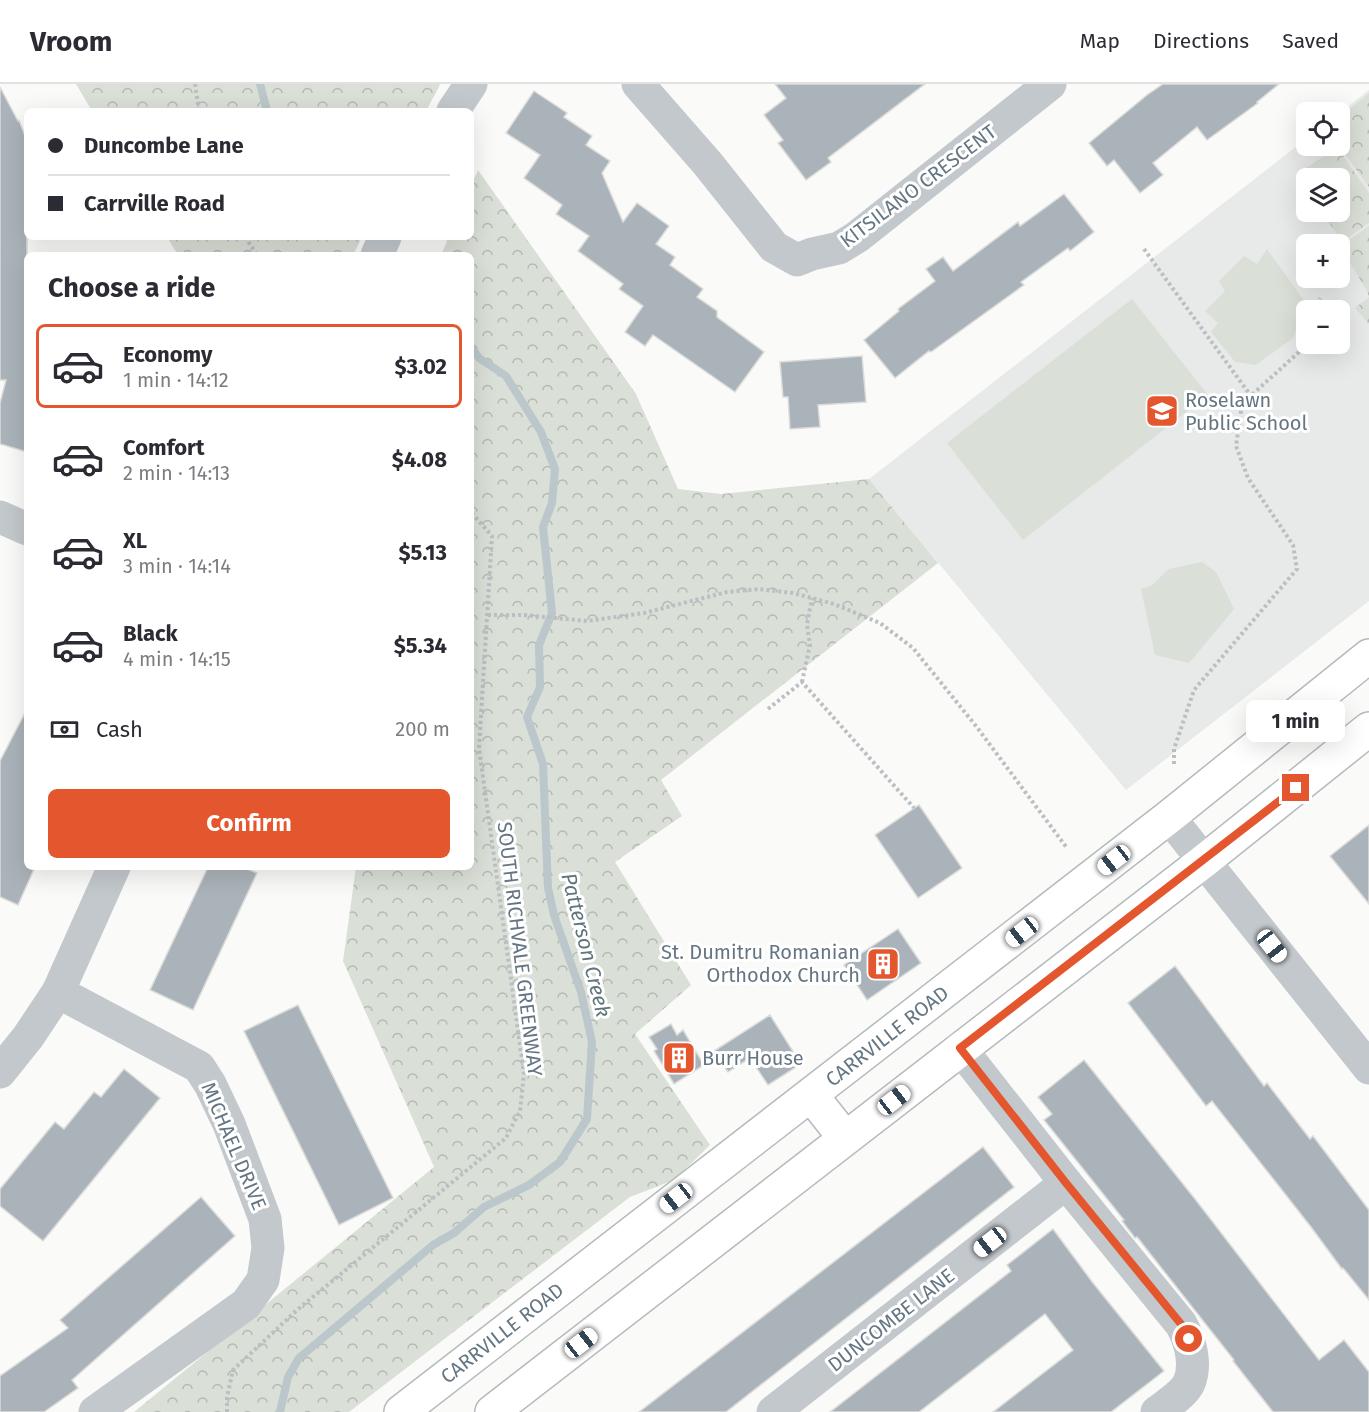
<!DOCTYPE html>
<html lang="en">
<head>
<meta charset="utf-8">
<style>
	:root { --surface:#fff; --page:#f2f2f3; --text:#2b2b33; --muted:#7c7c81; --line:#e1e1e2; --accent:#e4572e }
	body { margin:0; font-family:"Fira Sans",sans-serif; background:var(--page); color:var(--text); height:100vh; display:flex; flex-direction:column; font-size:22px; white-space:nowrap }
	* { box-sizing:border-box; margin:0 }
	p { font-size:20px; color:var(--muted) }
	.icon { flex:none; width:33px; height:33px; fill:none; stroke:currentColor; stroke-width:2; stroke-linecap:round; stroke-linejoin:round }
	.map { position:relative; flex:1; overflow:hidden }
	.sheet { position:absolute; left:24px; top:168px; width:450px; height:618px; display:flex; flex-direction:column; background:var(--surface); border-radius:9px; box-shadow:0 6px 24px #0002 }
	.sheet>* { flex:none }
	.top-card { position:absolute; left:24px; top:24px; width:450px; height:132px; border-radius:9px; box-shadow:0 6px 24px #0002; display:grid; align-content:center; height:132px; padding:0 24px; background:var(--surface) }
	.tools { position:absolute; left:1296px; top:18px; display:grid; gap:12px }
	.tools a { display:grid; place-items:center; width:54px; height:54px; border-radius:9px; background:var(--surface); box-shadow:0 6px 24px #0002; font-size:30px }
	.end { position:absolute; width:27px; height:27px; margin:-14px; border:8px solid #e4572e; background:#fff; box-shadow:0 0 0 3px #fff }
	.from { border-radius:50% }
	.bubble { position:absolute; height:42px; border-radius:9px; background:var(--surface); box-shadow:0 6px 24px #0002; font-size:20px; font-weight:700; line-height:42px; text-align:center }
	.car { position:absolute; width:18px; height:36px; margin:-18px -9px; border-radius:8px; box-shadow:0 0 4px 2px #0007; background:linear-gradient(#fff 24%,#345 0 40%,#fff 0 76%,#345 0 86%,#fff 0) }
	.top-card b { display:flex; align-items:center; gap:21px; height:57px; font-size:22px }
	.top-card b+b { border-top:2px solid var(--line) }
	.top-card i { width:15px; height:15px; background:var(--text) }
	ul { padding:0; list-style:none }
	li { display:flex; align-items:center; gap:18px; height:84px; margin:0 12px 9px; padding:0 12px; border:3px solid transparent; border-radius:9px }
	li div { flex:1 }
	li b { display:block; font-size:22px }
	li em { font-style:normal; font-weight:700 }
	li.current { border-color:var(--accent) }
	li>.icon { width:54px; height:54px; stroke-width:1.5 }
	h2 { padding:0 24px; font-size:27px; line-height:72px }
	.pay { display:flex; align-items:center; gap:15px; height:66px; padding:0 24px; font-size:22px }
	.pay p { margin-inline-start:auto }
	.cta { display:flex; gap:12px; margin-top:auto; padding:12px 24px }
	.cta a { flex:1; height:69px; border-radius:9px; background:var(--accent); color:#fff; font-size:24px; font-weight:700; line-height:69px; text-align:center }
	header { display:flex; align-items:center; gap:36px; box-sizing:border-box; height:84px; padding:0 30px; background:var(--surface); border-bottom:2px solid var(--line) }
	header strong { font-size:28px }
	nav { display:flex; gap:33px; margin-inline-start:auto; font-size:21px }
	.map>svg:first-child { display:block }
</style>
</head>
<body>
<header>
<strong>Vroom</strong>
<nav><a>Map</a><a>Directions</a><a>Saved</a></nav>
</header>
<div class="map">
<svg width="1369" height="1328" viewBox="0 0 1369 1328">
	<defs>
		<pattern id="forest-crowns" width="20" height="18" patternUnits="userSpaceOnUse" patternTransform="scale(1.5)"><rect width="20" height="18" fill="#dadfd7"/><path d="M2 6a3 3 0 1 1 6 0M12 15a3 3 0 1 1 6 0" fill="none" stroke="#b4b9b4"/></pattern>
	</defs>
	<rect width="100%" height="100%" fill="#fafaf8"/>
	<path fill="#e8e9e9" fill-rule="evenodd" d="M1369,6v511l-243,189 -257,-311 437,-340v7h34v-33zM1306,94h34v34h-34zM1306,160h34v34h-34zM1306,226h34v34h-34z"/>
	<g fill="url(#forest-crowns)">
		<polygon points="76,0 439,0 440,1 426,27 92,27"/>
		<polygon points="1369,9 1369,103 1339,62 1340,33"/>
		<polygon points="1337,63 1369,109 1369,139 1342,158 1322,128 1340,128 1340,94 1306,94 1306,105 1296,91"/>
		<polygon points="478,86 636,310 678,405 721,410 869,395 938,479 661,696 682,732 615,778 691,901 635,950 710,1061 674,1096 630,1113 349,1328 134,1328 434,1083 343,877 356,783 471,783 471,171 441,171 449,153 471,153 471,102"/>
		<polygon points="1369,142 1369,240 1355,224 1369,213 1367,207 1340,162"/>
		<polygon points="167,153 362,153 353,171 178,171"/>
	</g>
	<g fill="#dadfd7">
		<polygon points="1267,165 1305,218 1293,254 1256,281 1235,278 1211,248 1218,239 1205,227 1225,207 1219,197 1244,172 1257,180"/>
		<polygon points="1132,215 1208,311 1023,456 947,359"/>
		<polygon points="1202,478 1216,488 1234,525 1189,579 1155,571 1141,505 1151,502 1169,485"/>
	</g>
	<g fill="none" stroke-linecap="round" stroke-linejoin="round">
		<g stroke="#bbc7cb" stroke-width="8">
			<polyline points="260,0 267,27"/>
			<polyline points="280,1328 288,1293 299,1274 433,1161 454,1149 484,1123 529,1101 560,1078 587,1035 592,958 581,908 554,831 548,804 543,680 527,633 540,603 539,561 552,529 543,443 552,419 555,385 541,348 506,292 479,274 471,263"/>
		</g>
	</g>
	<g fill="#aab3b9" stroke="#dcdcda" stroke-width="1.5">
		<polygon points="775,0 925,0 828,74 831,78 806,96 778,59 783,56 764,31 786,14"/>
		<polygon points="1163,0 1279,0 1257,18 1258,19 1207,56 1197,43 1153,79 1163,91 1140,109 1114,76 1107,82 1089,59 1147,11"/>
		<polygon points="0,3 18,37 19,36 27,57 27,368 0,360 0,319 6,296 0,296"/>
		<polygon points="534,7 567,29 564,33 592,52 586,61 610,77 602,89 623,138 637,119 669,142 656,160 675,173 670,181 703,205 697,213 717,227 717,233 764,268 735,308 653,251 645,262 625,248 643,222 619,205 623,200 578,167 589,152 556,130 562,121 524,94 540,71 506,49"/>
		<polygon points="1064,110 1094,148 1070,167 1068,164 1021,198 1024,201 931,268 929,267 895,294 864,256 899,227 898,225 935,197 926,185 943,173 953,187 1018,138 1020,142"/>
		<polygon points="862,272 866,318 818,321 820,343 790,345 788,313 783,313 780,278"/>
		<polygon points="27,625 27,783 35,783 18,821 0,813 0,677"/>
		<polygon points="919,721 962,784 918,814 875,751"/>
		<polygon points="1369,741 1369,820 1330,772"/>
		<polygon points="208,783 243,783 257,789 193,926 150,906"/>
		<polygon points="898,845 921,879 867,916 844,881"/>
		<polygon points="1175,882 1264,1002 1267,999 1310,1055 1313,1052 1369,1126 1369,1216 1343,1184 1342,1185 1311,1143 1212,1017 1206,1022 1128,919"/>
		<polygon points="298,921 393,1114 339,1141 244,947"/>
		<polygon points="770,931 801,980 768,1001 750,974 728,988 714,967"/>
		<polygon points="671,940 677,951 683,946 704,981 674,1000 654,967 657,965 649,953"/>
		<polygon points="1084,976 1195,1115 1319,1276 1344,1256 1369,1288 1369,1328 1273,1328 1233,1277 1234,1276 1137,1153 1135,1154 1132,1150 1122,1137 1124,1136 1044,1036 1052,1030 1038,1013"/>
		<polygon points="124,985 160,1014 43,1157 0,1122 0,1105 55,1038 64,1045 94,1008 101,1013"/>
		<polygon points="983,1063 1014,1103 726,1328 639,1328"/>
		<polygon points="201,1113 235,1152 72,1296 78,1304 44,1328 0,1328 0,1292 68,1244 60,1236"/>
		<polygon points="1053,1145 1093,1199 1164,1287 1111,1328 993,1328 1073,1266 1045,1230 919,1328 830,1328 1011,1187 1007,1181"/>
	</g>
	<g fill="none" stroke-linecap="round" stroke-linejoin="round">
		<defs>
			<g id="major">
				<polyline points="811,1011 845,1054"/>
				<polyline points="401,1328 1169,733 1369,572"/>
				<polyline points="492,1328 1204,777 1369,645"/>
			</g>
		</defs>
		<use href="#major" stroke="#b5babe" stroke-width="36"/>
		<g stroke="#bbbfc2" stroke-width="4" stroke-dasharray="3 3" stroke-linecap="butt">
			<polyline points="195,0 199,27"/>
			<polyline points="245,153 257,171"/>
			<polyline points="1144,165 1251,312"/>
			<polyline points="1315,226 1320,214"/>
			<polyline points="488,531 524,531 587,537 644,529 727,508 759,505 793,509 834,520 880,539 913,564 976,642 1067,764"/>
			<polyline points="802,598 810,561 807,540 812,514"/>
			<polyline points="768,625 802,598 914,724"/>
			<polyline points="1174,680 1174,665 1194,606 1297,485 1293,461 1248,394 1236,362 1242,320 1299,268 1306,248"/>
			<polyline points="227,1328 227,1313 233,1286 297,1226 506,1054 520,1027 524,990 479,664 492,452 471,428"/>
		</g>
		<g stroke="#c3c8cc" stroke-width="33">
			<polyline points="638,0 708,80 774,163 797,176 812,170 839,164 857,153 1050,0"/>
			<polyline points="453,27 471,0"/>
			<polyline points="377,171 385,153"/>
			<polyline points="0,433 27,445"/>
			<polyline points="1169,733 1369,984"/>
			<polyline points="58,908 199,983 210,1000 229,1040 265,1135 268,1164 263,1196 246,1220 95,1328"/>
			<path d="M960,964l106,135 115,141c9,16 16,40 8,59 -6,12 -23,22 -32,29"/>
			<polyline points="0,988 28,953 58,908 114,783"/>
			<polyline points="773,1328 1066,1099"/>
		</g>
		<use href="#major" stroke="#fff" stroke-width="33"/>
	</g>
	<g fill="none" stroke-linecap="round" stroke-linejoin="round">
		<polyline stroke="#e4572e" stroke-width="8" points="1189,1255 1181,1240 1066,1099 960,964 1296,704"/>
	</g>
	<defs>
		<symbol id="school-square" viewBox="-11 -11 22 22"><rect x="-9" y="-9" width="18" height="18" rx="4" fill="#e4572e" stroke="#fff"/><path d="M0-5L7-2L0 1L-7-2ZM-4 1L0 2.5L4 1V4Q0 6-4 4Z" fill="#fff"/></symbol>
		<symbol id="building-square" viewBox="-11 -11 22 22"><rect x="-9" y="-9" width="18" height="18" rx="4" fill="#e4572e" stroke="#fff"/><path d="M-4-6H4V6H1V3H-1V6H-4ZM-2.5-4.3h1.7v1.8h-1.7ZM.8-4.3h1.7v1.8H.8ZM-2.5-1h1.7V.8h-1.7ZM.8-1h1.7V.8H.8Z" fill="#fff"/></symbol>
	</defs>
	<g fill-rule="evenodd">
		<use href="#school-square" x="1143" y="308" width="38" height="38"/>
		<use href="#building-square" x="864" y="861" width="38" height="38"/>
		<use href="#building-square" x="660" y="955" width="38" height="38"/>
	</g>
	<g text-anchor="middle" stroke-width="6" stroke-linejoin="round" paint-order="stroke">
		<g font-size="20" fill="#657683" stroke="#fff">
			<text transform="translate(918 102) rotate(-37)" y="7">KITSILANO CRESCENT</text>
			<text transform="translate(520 865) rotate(83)" y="7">SOUTH RICHVALE GREENWAY</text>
			<text transform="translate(887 952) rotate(-38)" y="7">CARRVILLE ROAD</text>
			<text transform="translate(234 1062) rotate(67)" y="7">MICHAEL DRIVE</text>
			<text transform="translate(891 1236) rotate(-38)" y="7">DUNCOMBE LANE</text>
			<text transform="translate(502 1249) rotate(-38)" y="7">CARRVILLE ROAD</text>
		</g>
		<g font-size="20" fill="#657683" stroke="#fff" text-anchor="start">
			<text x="1185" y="323">Roselawn<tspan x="1185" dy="23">Public School</tspan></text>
			<text x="860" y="875" text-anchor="end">St. Dumitru Romanian<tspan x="860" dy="23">Orthodox Church</tspan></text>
			<text x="702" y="981">Burr House</text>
		</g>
		<g font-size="21" font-style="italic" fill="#60757c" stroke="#fff">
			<text transform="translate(586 861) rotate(76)" y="7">Patterson Creek</text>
		</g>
	</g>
</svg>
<div class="tools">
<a><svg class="icon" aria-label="locate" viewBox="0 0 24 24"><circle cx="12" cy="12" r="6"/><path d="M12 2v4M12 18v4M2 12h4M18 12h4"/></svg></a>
<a><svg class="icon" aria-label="layers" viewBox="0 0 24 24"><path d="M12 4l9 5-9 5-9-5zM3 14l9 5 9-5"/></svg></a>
<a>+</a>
<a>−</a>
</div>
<i class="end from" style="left:1189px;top:1255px"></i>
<i class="end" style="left:1296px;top:704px"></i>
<div class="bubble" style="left:1246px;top:616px;width:99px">1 min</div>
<i class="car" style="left:1114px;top:776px;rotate:232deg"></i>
<i class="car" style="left:1022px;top:848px;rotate:232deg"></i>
<i class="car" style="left:1272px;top:862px;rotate:142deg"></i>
<i class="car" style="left:894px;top:1016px;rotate:52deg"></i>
<i class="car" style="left:676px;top:1114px;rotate:232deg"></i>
<i class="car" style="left:990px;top:1158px;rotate:232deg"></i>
<i class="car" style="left:581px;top:1259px;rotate:52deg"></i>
<div class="top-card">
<b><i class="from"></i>Duncombe Lane</b>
<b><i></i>Carrville Road</b>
</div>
<section class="sheet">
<h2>Choose a ride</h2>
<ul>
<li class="current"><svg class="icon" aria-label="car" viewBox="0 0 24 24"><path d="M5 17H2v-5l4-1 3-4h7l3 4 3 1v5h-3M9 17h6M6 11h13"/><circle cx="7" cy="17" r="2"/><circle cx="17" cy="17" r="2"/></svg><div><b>Economy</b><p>1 min · 14:12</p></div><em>$3.02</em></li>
<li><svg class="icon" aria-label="car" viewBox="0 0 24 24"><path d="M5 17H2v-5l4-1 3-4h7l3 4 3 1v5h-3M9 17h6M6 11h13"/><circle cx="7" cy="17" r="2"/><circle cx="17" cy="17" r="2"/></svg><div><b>Comfort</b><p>2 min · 14:13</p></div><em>$4.08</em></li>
<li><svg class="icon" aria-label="car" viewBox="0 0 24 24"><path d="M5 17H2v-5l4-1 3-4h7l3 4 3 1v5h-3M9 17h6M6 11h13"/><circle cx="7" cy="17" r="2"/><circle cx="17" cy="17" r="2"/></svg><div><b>XL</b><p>3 min · 14:14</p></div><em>$5.13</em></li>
<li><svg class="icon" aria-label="car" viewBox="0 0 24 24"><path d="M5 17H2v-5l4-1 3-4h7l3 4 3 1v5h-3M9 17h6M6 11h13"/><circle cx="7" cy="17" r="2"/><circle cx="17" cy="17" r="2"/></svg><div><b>Black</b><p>4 min · 14:15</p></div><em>$5.34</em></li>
</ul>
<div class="pay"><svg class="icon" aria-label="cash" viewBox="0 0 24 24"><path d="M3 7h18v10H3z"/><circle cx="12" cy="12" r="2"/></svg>Cash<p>200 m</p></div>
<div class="cta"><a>Confirm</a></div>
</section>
</div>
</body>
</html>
